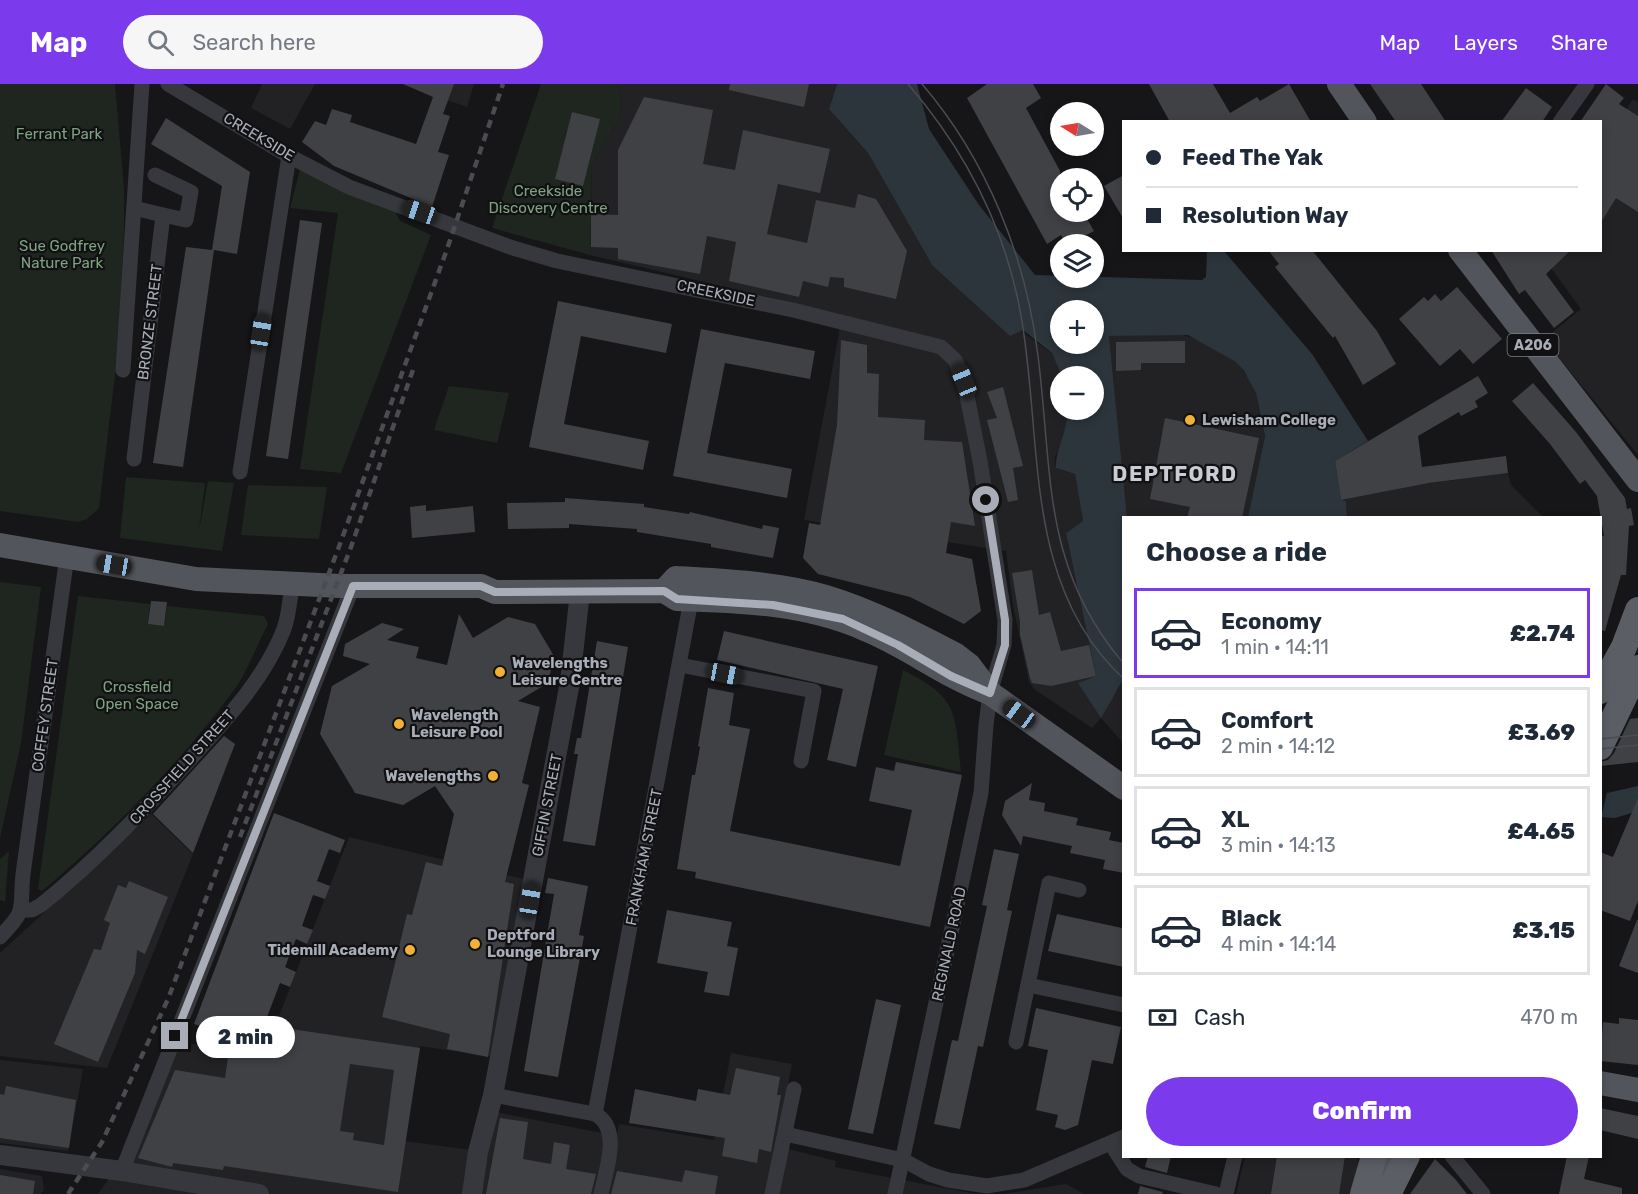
<!DOCTYPE html>
<html lang="en">
<head>
<meta charset="utf-8">
<style>
	:root { --surface:#fff; --page:#f6f6f7; --text:#1f2937; --muted:#747a83; --line:#e0e1e3; --accent:#7c3aed }
	body { margin:0; font-family:Rubik,sans-serif; background:var(--page); color:var(--text); height:100vh; display:flex; flex-direction:column; font-size:22px; white-space:nowrap }
	* { box-sizing:border-box; margin:0 }
	p { font-size:20px; color:var(--muted) }
	.icon { flex:none; width:33px; height:33px; fill:none; stroke:currentColor; stroke-width:2; stroke-linecap:round; stroke-linejoin:round }
	.map { position:relative; flex:1; overflow:hidden }
	.panel { position:absolute; left:1122px; top:432px; width:480px; height:642px; display:flex; flex-direction:column; background:var(--surface); border-radius:0px; box-shadow:0 3px 9px #0003 }
	.panel>* { flex:none }
	.top-card { position:absolute; left:1122px; top:36px; width:480px; height:132px; border-radius:0px; box-shadow:0 3px 9px #0003; display:grid; align-content:center; height:132px; padding:0 24px; background:var(--surface) }
	.needle { width:39px; rotate:281deg }
	.fabs { position:absolute; left:1050px; top:18px; display:grid; gap:12px }
	.fabs a { display:grid; place-items:center; width:54px; height:54px; border-radius:50%; background:var(--surface); box-shadow:0 3px 9px #0003; font-size:30px }
	.end { position:absolute; width:27px; height:27px; margin:-14px; border:8px solid #a8adb8; background:#111; box-shadow:0 0 0 3px #111 }
	.from { border-radius:50% }
	.bubble { position:absolute; height:42px; border-radius:21px; background:var(--surface); box-shadow:0 3px 9px #0003; font-size:20px; font-weight:800; line-height:42px; text-align:center }
	.car { position:absolute; width:18px; height:36px; margin:-18px -9px; border-radius:8px; box-shadow:0 0 4px 2px #0007; background:linear-gradient(#222 24%,#8ab4d8 0 40%,#222 0 76%,#8ab4d8 0 86%,#222 0) }
	.top-card b { display:flex; align-items:center; gap:21px; height:57px; font-size:22px }
	.top-card b+b { border-top:2px solid var(--line) }
	.top-card i { width:15px; height:15px; background:var(--text) }
	ul { padding:0; list-style:none }
	li { display:flex; align-items:center; gap:18px; height:90px; margin:0 12px 9px; padding:0 12px; border:3px solid var(--line); border-radius:0px }
	li div { flex:1 }
	li b { display:block; font-size:22px }
	li em { font-style:normal; font-weight:800 }
	li.current { border-color:var(--accent) }
	li>.icon { width:54px; height:54px; stroke-width:1.5 }
	h2 { padding:0 24px; font-size:27px; line-height:72px }
	.pay { display:flex; align-items:center; gap:15px; height:66px; padding:0 24px; font-size:22px }
	.pay p { margin-inline-start:auto }
	.action { display:flex; gap:12px; margin-top:auto; padding:12px 24px }
	.action a { flex:1; height:69px; border-radius:36px; background:var(--accent); color:#fff; font-size:24px; font-weight:800; line-height:69px; text-align:center }
	header { display:flex; align-items:center; gap:36px; box-sizing:border-box; height:84px; padding:0 30px; background:var(--accent); color:#fff }
	header strong { font-size:28px }
	nav { display:flex; gap:33px; margin-inline-start:auto; font-size:21px }
	.search { width:420px; height:54px; background:var(--page); display:flex; align-items:center; gap:15px; box-sizing:border-box; padding:0 21px; border-radius:33px; color:var(--muted); font-size:22px }
	.map>svg:first-child { display:block }
</style>
</head>
<body>
<header>
<strong>Map</strong>
<div class="search"><svg class="icon" aria-label="search" viewBox="0 0 24 24"><circle cx="10" cy="10" r="6"/><path d="M15 15l6 6"/></svg>Search here</div>
<nav><a>Map</a><a>Layers</a><a>Share</a></nav>
</header>
<div class="map">
<svg width="1638" height="1110" viewBox="0 0 1638 1110">
	<rect width="100%" height="100%" fill="#161618"/>
	<g fill="#222225">
		<polygon points="262,0 315,0 290,45 251,24"/>
		<polygon points="402,0 474,0 467,23"/>
		<polygon points="621,0 837,0 829,25 868,69 932,181 1054,271 1062,292 1060,326 1067,326 1068,337 1055,374 1056,384 1075,390 1083,437 1066,449 1096,592 1079,599 1117,608 1123,596 1123,659 1101,634 1092,644 1034,605 1029,598 1013,522 1006,467 804,436 839,249 840,230 590,171 592,79 620,35"/>
		<polygon points="1633,15 1638,18 1638,371 1544,255 1581,225 1543,173 1542,167 1600,166 1601,64"/>
		<polygon points="1178,250 1198,255 1237,278 1251,298 1256,309 1265,352 1248,433 1127,433 1109,252"/>
		<polygon points="1508,389 1511,401 1543,433 1347,433 1346,417 1341,416 1424,400"/>
		<polygon points="151,730 193,770 107,984 0,972 0,869"/>
		<polygon points="349,753 528,796 494,973 420,962 405,1057 471,1066 480,1025 617,1052 619,1040 714,1056 731,969 792,980 776,1062 836,1077 835,1083 976,1110 98,1110 125,1072 180,958 368,982 264,965 270,936 277,937"/>
		<polygon points="0,976 83,985 68,1067 0,1059"/>
		<polygon points="1245,1073 1357,1073 1359,1079 1352,1110 1236,1110"/>
		<polygon points="0,1085 42,1092 44,1106 41,1110 0,1110"/>
		<polygon points="1066,1100 1084,1110 1003,1110"/>
	</g>
	<g fill="#1e261f">
		<polygon points="0,0 115,0 124,105 124,148 118,266 99,424 87,435 78,438 0,427"/>
		<polygon points="541,0 621,0 620,35 592,79 590,171 492,144"/>
		<polygon points="300,86 394,125 400,137 431,151 341,389 300,385 338,129 290,124"/>
		<polygon points="449,302 509,309 497,359 434,346"/>
		<polygon points="126,393 205,399 199,447 208,397 234,399 222,467 120,454"/>
		<polygon points="248,401 327,403 319,455 241,451"/>
		<polygon points="0,498 41,503 21,659 0,754"/>
		<path d="M78,512l72,8 -2,20 16,2 3,-20 97,10 4,8c-12,23 -21,49 -36,69 -55,73 -121,140 -190,198l-4,-2z"/>
		<path d="M903,586c57,28 52,45 58,102l-77,-17z"/>
		<polygon points="9,767 5,818 0,816 0,775"/>
	</g>
	<g fill="#2c353c" fill-rule="evenodd">
		<path d="M837,0h80l12,45 50,76 56,70 167,5 4,-3 1,-26h17l88,103 56,87 -33,20 6,39 5,1 1,16h-99l17,-81 -9,-43 -12,-22 -8,-9 -48,-27 -79,1 18,181 -3,1 -1,162 -22,38 -23,-35 18,-7 -30,-143 17,-12 -8,-47 -19,-6c-1,-21 13,-38 11,-58h27v-34h-32l-10,-23 -29,-23 -13,6 -78,-71 -64,-112 -39,-44zM1060,226h34v34h-34z"/>
		<polygon points="1638,702 1638,727 1615,734 1601,733 1607,709"/>
	</g>
	<g fill="#404145" fill-rule="evenodd">
		<polygon points="403,0 454,0 443,30 450,32 438,68 449,71 432,123 334,82 302,58 315,37 326,41 332,25 352,31 350,38 416,60 433,13"/>
		<polygon points="730,0 809,0 804,23 729,6"/>
		<polygon points="987,0 1033,0 1041,14 1026,24 1060,87 1060,128 1083,128 1094,147 1069,160 1066,160 1061,151 1047,160 967,14"/>
		<polygon points="1149,0 1213,0 1230,29 1257,13 1260,17 1289,0 1311,38 1170,38"/>
		<polygon points="1370,0 1421,0 1446,38 1396,38"/>
		<polygon points="1606,0 1624,14 1619,20 1638,32 1638,128 1616,114 1600,140 1600,38 1580,38"/>
		<polygon points="1526,4 1552,23 1542,38 1501,38"/>
		<polygon points="644,13 713,26 703,80 735,86 743,46 830,65 820,109 778,100 767,150 807,159 816,116 855,124 858,110 876,115 907,167 896,215 844,203 844,194 830,193 828,203 803,197 799,213 729,197 736,158 707,152 700,190 618,175 618,164 591,163 591,130 618,131 618,66"/>
		<polygon points="572,28 600,35 583,102 555,95"/>
		<polygon points="166,34 250,88 237,170 214,166 183,383 153,379 186,163 212,166 222,102 151,60"/>
		<polygon points="1124,91 1124,136 1104,102"/>
		<polygon points="300,136 322,139 288,375 266,372"/>
		<polygon points="1268,166 1312,166 1377,247 1396,280 1363,301 1335,252 1333,254 1275,183 1279,180"/>
		<polygon points="1491,166 1571,166 1546,190 1574,228 1554,244 1525,206 1519,210"/>
		<polygon points="1457,203 1502,255 1473,280 1460,265 1440,282 1399,235 1424,213 1428,217 1435,210 1441,217"/>
		<polygon points="558,217 672,240 666,269 581,252 564,340 649,357 643,386 529,363"/>
		<polygon points="701,245 815,267 810,295 725,279 707,369 792,385 787,414 673,392"/>
		<polygon points="841,256 867,261 867,289 879,290 878,333 925,336 924,356 962,358 975,442 951,438 946,469 972,475 981,527 964,540 910,513 818,490 803,474 809,439 820,441 837,341"/>
		<polygon points="1185,257 1185,279 1141,279 1141,286 1116,287 1116,258"/>
		<polygon points="1478,292 1488,309 1475,317 1478,323 1461,332 1459,328 1418,352 1422,383 1506,372 1508,389 1429,399 1341,416 1335,377"/>
		<polygon points="1533,299 1576,348 1625,414 1627,425 1631,424 1634,441 1629,442 1626,491 1621,491 1605,547 1600,546 1600,451 1604,452 1597,412 1585,396 1580,400 1550,360 1512,317"/>
		<polygon points="1003,303 1023,382 1013,384 1018,416 1008,418 987,336 997,334 987,308"/>
		<polygon points="1165,334 1259,354 1242,434 1187,434 1190,423 1150,415"/>
		<polygon points="565,414 644,420 644,423 689,430 690,428 762,445 763,441 779,444 773,474 711,463 711,460 637,448 637,445 569,440 569,444 508,445 507,419 565,418"/>
		<polygon points="426,421 426,427 473,422 475,448 412,454 410,423"/>
		<polygon points="1032,486 1039,531 1050,528 1061,567 1089,561 1096,592 1051,602 1032,599 1030,594 1020,551 1020,538 1012,489"/>
		<polygon points="151,517 167,518 164,542 148,540"/>
		<polygon points="459,530 473,554 508,533 535,540 554,572 548,599 518,617 540,623 522,699 529,701 505,798 514,800 488,973 447,965 450,950 382,933 407,830 412,831 426,778 442,782 454,730 435,702 403,721 355,709 320,650 332,602 370,580 343,572 345,560 382,539 404,545 387,556 419,563 416,574 447,581"/>
		<polygon points="724,547 878,582 856,683 827,676 843,605 717,576"/>
		<polygon points="597,557 628,563 595,762 563,757 578,670 574,670 577,654 581,654"/>
		<polygon points="708,604 734,609 729,641 750,645 730,747 900,782 912,726 869,717 876,683 894,687 896,678 962,691 930,843 695,794 696,788 677,785 692,691 695,691 700,663 698,662"/>
		<polygon points="1638,634 1638,678 1600,682 1600,678 1608,676 1614,669 1630,635"/>
		<polygon points="224,652 235,660 193,769 153,730"/>
		<polygon points="1032,699 1029,716 1045,719 1044,727 1078,734 1076,741 1111,748 1109,756 1124,759 1124,789 1103,785 1105,776 1070,769 1072,762 1023,752 1021,762 1002,731 1005,717"/>
		<polygon points="1638,714 1638,817 1630,837 1600,826 1600,768 1613,773"/>
		<path d="M274,729l71,27 -5,13 -11,-4 -12,32 13,5 -5,13 -12,-4 -11,31 11,4 -6,14 -11,-5 -11,28 11,5 -6,15 -10,-4 -16,42 156,23 -22,144 -174,-26 -1,4 -50,-7 -1,4 -34,-9 37,-88 50,8 6,-41 -37,-13zM350,980l44,6 -10,75 -31,-5 1,-7 -14,-2z"/>
		<polygon points="994,765 1019,770 1007,826 1012,827 983,963 978,962 960,1045 934,1040 952,956 958,957 987,822 982,821"/>
		<polygon points="548,794 588,802 579,851 584,852 558,993 524,987 554,810 545,809"/>
		<polygon points="129,797 168,813 145,870 137,866 135,889 98,978 54,960 94,865 101,866 110,839 104,836 118,801 126,804"/>
		<polygon points="667,826 732,838 727,862 738,864 729,912 704,908 708,888 657,879"/>
		<polygon points="1057,830 1122,844 1124,883 1048,867"/>
		<polygon points="1637,836 1638,836 1638,889 1619,882"/>
		<polygon points="876,915 901,921 873,1050 848,1045"/>
		<polygon points="1036,924 1121,943 1113,980 1092,976 1078,1041 1065,1046 1055,1043 1058,1031 1036,1026 1048,966 1028,962"/>
		<polygon points="1619,934 1638,936 1638,981 1600,977 1603,938 1619,940"/>
		<polygon points="736,984 780,993 777,1011 781,1011 771,1068 759,1065 757,1079 722,1072 725,1054 629,1039 635,1005 696,1017 698,1005 730,1011"/>
		<polygon points="6,1002 76,1016 69,1064 0,1054 0,1010 4,1011"/>
		<polygon points="1600,1024 1638,1032 1638,1055 1600,1046"/>
		<polygon points="500,1034 528,1038 523,1075 551,1080 554,1058 570,1061 566,1085 596,1090 591,1110 486,1110"/>
		<polygon points="1148,1072 1171,1072 1167,1089 1145,1083"/>
		<polygon points="1277,1072 1345,1072 1339,1110 1271,1110"/>
		<polygon points="1567,1072 1589,1072 1584,1095 1622,1104 1622,1110 1559,1110"/>
		<polygon points="1435,1075 1456,1096 1467,1110 1410,1110"/>
		<polygon points="685,1086 718,1092 715,1110 611,1110 617,1087 682,1098"/>
		<polygon points="0,1091 35,1097 33,1110 0,1110"/>
		<polygon points="1140,1102 1163,1108 1162,1110 1138,1110"/>
	</g>
	<g fill="none" stroke-linecap="round" stroke-linejoin="round">
		<g stroke="#37383d" stroke-width="15">
			<polyline points="168,0 289,72 349,103 513,164 557,177 793,226 941,263 955,276 964,297 980,377 1005,536 1004,561 990,609 986,641 981,709 895,1110"/>
			<polyline points="1560,38 1587,0"/>
			<polyline points="155,91 191,108 186,136 163,131"/>
			<polyline points="134,124 163,131 134,375"/>
			<polyline points="123,286 142,0"/>
			<polyline points="240,388 289,72"/>
			<polyline points="680,581 814,607 801,677"/>
			<path d="M22,826h10l9,-5c56,-45 105,-97 153,-150 34,-38 71,-77 90,-126 5,-14 6,-30 8,-45"/>
			<path d="M0,853c28,-29 19,-25 23,-63l44,-318"/>
			<polyline points="1028,901 1124,921"/>
			<polyline points="1016,958 1049,799 1079,806"/>
			<path d="M493,1011l102,19c27,14 11,56 6,80"/>
			<polyline points="595,1030 691,516"/>
			<polyline points="785,1050 903,1076 929,1090 948,1096 987,1102 1024,1096 1124,1053"/>
			<polyline points="1111,1060 1127,1085 1139,1092 1216,1110"/>
			<polyline points="1452,1072 1483,1110"/>
			<polyline points="122,1087 353,502"/>
			<polyline points="772,1110 794,1005"/>
			<polyline points="1226,1110 1235,1072"/>
		</g>
		<g stroke="#37383d" stroke-width="20">
			<polyline points="0,1071 122,1087 259,1110"/>
			<polyline points="472,1110 478,1068 493,1011 570,598 580,508"/>
		</g>
		<g stroke="#53555c" stroke-width="24">
			<polyline points="1339,0 1365,38"/>
			<polyline points="1460,166 1638,396"/>
			<path d="M0,461l196,34 144,7h141l14,6 169,-1 13,8c65,2 131,4 190,31 43,18 79,47 123,63"/>
			<path d="M664,507l12,-13c49,3 103,5 150,19 46,14 88,36 130,58l13,10 21,28 134,95"/>
			<polyline points="1600,999 1638,1006"/>
			<polyline points="1366,1100 1380,1090 1388,1072"/>
		</g>
		<g stroke="#5b5e65" stroke-width="26">
			<polyline points="1600,607 1624,563 1638,526"/>
			<polyline points="1600,663 1638,584"/>
			<polyline points="1363,1110 1374,1072"/>
			<polyline points="1388,1110 1407,1072"/>
		</g>
		<g stroke="#4a4c52" stroke-width="1.5">
			<path d="M908,0c56,65 96,142 112,226 24,125 0,274 104,369"/>
			<path d="M922,0c65,76 104,173 116,272 15,117 3,211 86,308"/>
			<polyline points="1600,655 1638,651"/>
			<polyline points="1600,665 1638,661"/>
		</g>
		<g stroke="#4a4c52" stroke-width="4.5" stroke-dasharray="8 6" stroke-linecap="butt">
			<polyline points="240,753 351,463 414,283"/>
			<polyline points="68,1110 102,1058 168,915 340,460 446,168 503,0"/>
		</g>
	</g>
	<g fill="none" stroke-linecap="round" stroke-linejoin="round">
		<polyline stroke="#a8adb8" stroke-width="8" points="175,952 353,502 481,502 495,508 664,507 677,515 773,521 843,535 898,561 951,592 990,609 1005,561 1005,536 986,416"/>
	</g>
	<g fill="#f2b134" stroke="#111113" stroke-width="2">
		<circle cx="1190" cy="336" r="6"/>
		<circle cx="500" cy="588" r="6"/>
		<circle cx="399" cy="640" r="6"/>
		<circle cx="493" cy="692" r="6"/>
		<circle cx="475" cy="860" r="6"/>
		<circle cx="410" cy="866" r="6"/>
	</g>
	<g text-anchor="middle" stroke-width="4.5" stroke-linejoin="round" paint-order="stroke">
		<rect fill="#111113" stroke="#7b7e86" stroke-width="1.5" x="1507.5" y="250" width="51" height="22" rx="4.5"/>
		<g font-size="14" font-weight="bold" fill="#a8adb8">
			<text x="1533" y="266">A206</text>
		</g>
		<g font-size="15" fill="#7fa381" stroke="#111113">
			<text x="59" y="55">Ferrant Park</text>
			<text x="548" y="112">Creekside<tspan x="548" dy="17">Discovery Centre</tspan></text>
			<text x="62" y="167">Sue Godfrey<tspan x="62" dy="17">Nature Park</tspan></text>
			<text x="137" y="608">Crossfield<tspan x="137" dy="17">Open Space</tspan></text>
		</g>
		<g font-size="15" fill="#a8adb8" stroke="#111113">
			<text transform="translate(259 53) rotate(31)" y="5">CREEKSIDE</text>
			<text transform="translate(716 209) rotate(12)" y="5">CREEKSIDE</text>
			<text transform="translate(150 238) rotate(-83)" y="5">BRONZE STREET</text>
			<text transform="translate(45 631) rotate(-82)" y="5">COFFEY STREET</text>
			<text transform="translate(182 683) rotate(-48)" y="5">CROSSFIELD STREET</text>
			<text transform="translate(547 721) rotate(-79)" y="5">GIFFIN STREET</text>
			<text transform="translate(644 773) rotate(-79)" y="5">FRANKHAM STREET</text>
			<text transform="translate(949 860) rotate(-78)" y="5">REGINALD ROAD</text>
		</g>
		<g font-size="15" font-weight="bold" fill="#a8adb8" stroke="#111113" text-anchor="start">
			<text x="1202" y="341">Lewisham College</text>
			<text x="512" y="584">Wavelengths<tspan x="512" dy="17">Leisure Centre</tspan></text>
			<text x="411" y="636">Wavelength<tspan x="411" dy="17">Leisure Pool</tspan></text>
			<text x="481" y="697" text-anchor="end">Wavelengths</text>
			<text x="487" y="856">Deptford<tspan x="487" dy="17">Lounge Library</tspan></text>
			<text x="398" y="871" text-anchor="end">Tidemill Academy</text>
		</g>
		<g font-size="21" font-weight="bold" letter-spacing="1.5" fill="#c9ccd4" stroke="#111113">
			<text x="1175" y="397">DEPTFORD</text>
		</g>
	</g>
</svg>
<div class="fabs">
<a><svg class="needle" viewBox="-14 -14 28 28"><path d="M0-13l5 13h-10z" fill="#e53935"/><path d="M0 13l5-13h-10z" fill="#747a83"/></svg></a>
<a><svg class="icon" aria-label="locate" viewBox="0 0 24 24"><circle cx="12" cy="12" r="6"/><path d="M12 2v4M12 18v4M2 12h4M18 12h4"/></svg></a>
<a><svg class="icon" aria-label="layers" viewBox="0 0 24 24"><path d="M12 4l9 5-9 5-9-5zM3 14l9 5 9-5"/></svg></a>
<a>+</a>
<a>−</a>
</div>
<i class="end from" style="left:986px;top:416px"></i>
<i class="end" style="left:175px;top:952px"></i>
<div class="bubble" style="left:196px;top:932px;width:99px">2 min</div>
<i class="car" style="left:420px;top:128px;rotate:289deg"></i>
<i class="car" style="left:261px;top:248px;rotate:9deg"></i>
<i class="car" style="left:964px;top:297px;rotate:338deg"></i>
<i class="car" style="left:114px;top:481px;rotate:280deg"></i>
<i class="car" style="left:725px;top:590px;rotate:101deg"></i>
<i class="car" style="left:1019px;top:630px;rotate:306deg"></i>
<i class="car" style="left:530px;top:816px;rotate:9deg"></i>
<div class="top-card">
<b><i class="from"></i>Feed The Yak</b>
<b><i></i>Resolution Way</b>
</div>
<section class="panel">
<h2>Choose a ride</h2>
<ul>
<li class="current"><svg class="icon" aria-label="car" viewBox="0 0 24 24"><path d="M5 17H2v-5l4-1 3-4h7l3 4 3 1v5h-3M9 17h6M6 11h13"/><circle cx="7" cy="17" r="2"/><circle cx="17" cy="17" r="2"/></svg><div><b>Economy</b><p>1 min · 14:11</p></div><em>£2.74</em></li>
<li><svg class="icon" aria-label="car" viewBox="0 0 24 24"><path d="M5 17H2v-5l4-1 3-4h7l3 4 3 1v5h-3M9 17h6M6 11h13"/><circle cx="7" cy="17" r="2"/><circle cx="17" cy="17" r="2"/></svg><div><b>Comfort</b><p>2 min · 14:12</p></div><em>£3.69</em></li>
<li><svg class="icon" aria-label="car" viewBox="0 0 24 24"><path d="M5 17H2v-5l4-1 3-4h7l3 4 3 1v5h-3M9 17h6M6 11h13"/><circle cx="7" cy="17" r="2"/><circle cx="17" cy="17" r="2"/></svg><div><b>XL</b><p>3 min · 14:13</p></div><em>£4.65</em></li>
<li><svg class="icon" aria-label="car" viewBox="0 0 24 24"><path d="M5 17H2v-5l4-1 3-4h7l3 4 3 1v5h-3M9 17h6M6 11h13"/><circle cx="7" cy="17" r="2"/><circle cx="17" cy="17" r="2"/></svg><div><b>Black</b><p>4 min · 14:14</p></div><em>£3.15</em></li>
</ul>
<div class="pay"><svg class="icon" aria-label="cash" viewBox="0 0 24 24"><path d="M3 7h18v10H3z"/><circle cx="12" cy="12" r="2"/></svg>Cash<p>470 m</p></div>
<div class="action"><a>Confirm</a></div>
</section>
</div>
</body>
</html>
